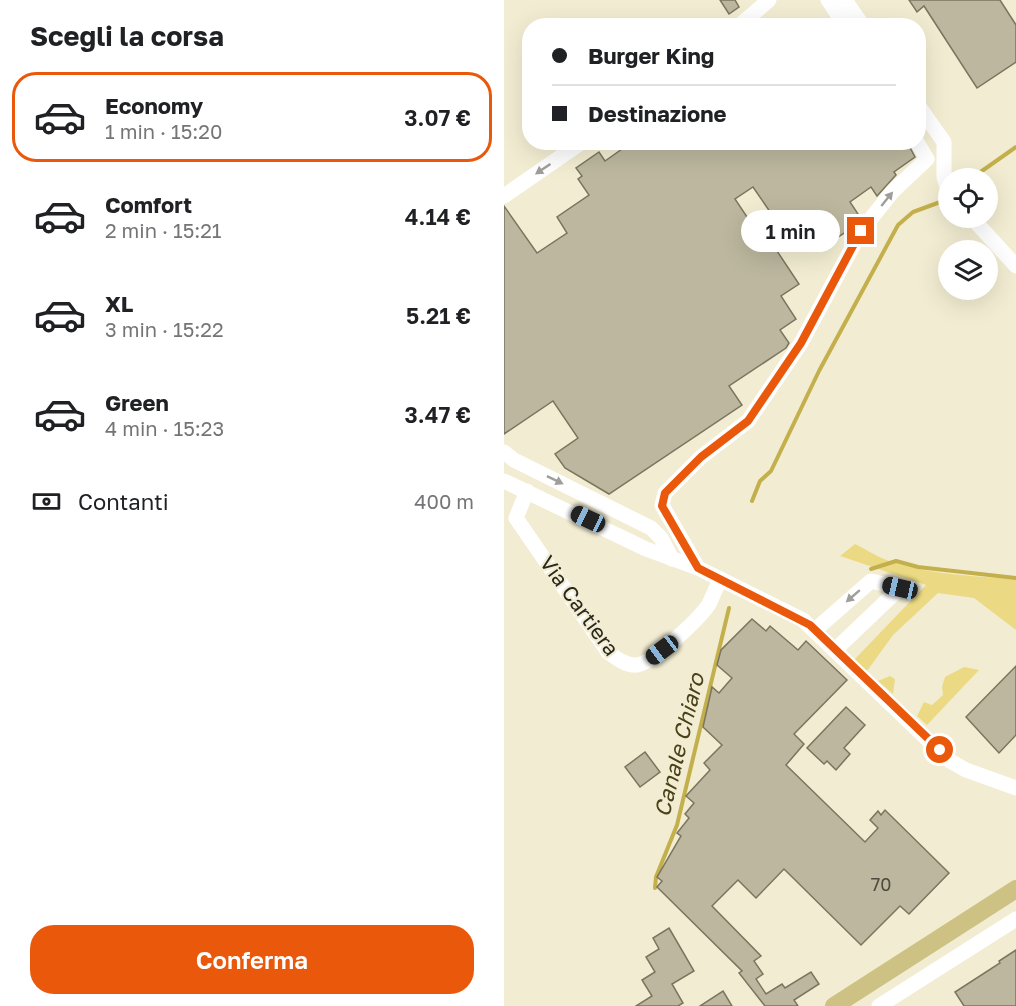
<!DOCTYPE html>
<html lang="it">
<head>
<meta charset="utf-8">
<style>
	:root { --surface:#fff; --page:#f6f6f6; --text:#202124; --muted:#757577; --line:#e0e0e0; --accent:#ea580c }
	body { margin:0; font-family:"Golos Text",sans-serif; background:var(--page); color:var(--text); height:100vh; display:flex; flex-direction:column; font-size:22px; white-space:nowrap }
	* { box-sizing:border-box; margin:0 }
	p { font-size:20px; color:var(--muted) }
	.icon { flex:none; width:33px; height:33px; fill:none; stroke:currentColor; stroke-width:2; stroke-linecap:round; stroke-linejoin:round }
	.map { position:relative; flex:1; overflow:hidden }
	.panel { display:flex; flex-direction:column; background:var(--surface); width:504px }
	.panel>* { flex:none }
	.hud { position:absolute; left:18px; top:18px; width:404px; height:132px; border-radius:24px; box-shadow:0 6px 24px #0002; display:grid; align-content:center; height:132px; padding:0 30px; background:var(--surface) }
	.controls { position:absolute; left:434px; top:168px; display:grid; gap:12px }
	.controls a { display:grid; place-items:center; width:60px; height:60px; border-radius:50%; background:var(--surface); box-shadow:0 6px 24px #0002; font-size:30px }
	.end { position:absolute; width:27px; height:27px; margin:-14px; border:8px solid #ea580c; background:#fff; box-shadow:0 0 0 3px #fff }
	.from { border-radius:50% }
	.bubble { position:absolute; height:42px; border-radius:21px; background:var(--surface); box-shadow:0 6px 24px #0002; font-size:20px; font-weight:600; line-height:42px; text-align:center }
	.car { position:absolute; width:18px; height:36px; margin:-18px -9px; border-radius:8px; box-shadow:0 0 4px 2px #0007; background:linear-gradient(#222 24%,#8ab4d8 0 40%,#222 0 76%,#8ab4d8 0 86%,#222 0) }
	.hud b { display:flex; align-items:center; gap:21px; height:57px; font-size:22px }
	.hud b+b { border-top:2px solid var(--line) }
	.hud i { width:15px; height:15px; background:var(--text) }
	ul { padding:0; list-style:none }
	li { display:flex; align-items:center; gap:18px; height:90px; margin:0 12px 9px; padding:0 18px; border:3px solid transparent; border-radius:24px }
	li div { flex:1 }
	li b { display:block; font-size:22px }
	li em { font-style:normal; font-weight:600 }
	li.current { border-color:var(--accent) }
	li>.icon { width:54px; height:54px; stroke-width:1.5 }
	h2 { padding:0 30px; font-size:27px; line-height:72px }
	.pay { display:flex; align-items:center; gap:15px; height:66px; padding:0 30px; font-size:22px }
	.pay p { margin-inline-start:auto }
	.button { display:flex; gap:12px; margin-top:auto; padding:12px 30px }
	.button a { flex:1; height:69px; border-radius:24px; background:var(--accent); color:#fff; font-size:24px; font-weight:600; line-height:69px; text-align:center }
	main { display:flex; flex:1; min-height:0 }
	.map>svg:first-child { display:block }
</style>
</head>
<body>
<main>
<section class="panel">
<h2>Scegli la corsa</h2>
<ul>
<li class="current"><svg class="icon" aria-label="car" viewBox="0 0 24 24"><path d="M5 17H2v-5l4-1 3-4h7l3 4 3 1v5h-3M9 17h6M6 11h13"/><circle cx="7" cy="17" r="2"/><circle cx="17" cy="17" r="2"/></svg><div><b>Economy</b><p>1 min · 15:20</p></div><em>3.07 €</em></li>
<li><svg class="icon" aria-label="car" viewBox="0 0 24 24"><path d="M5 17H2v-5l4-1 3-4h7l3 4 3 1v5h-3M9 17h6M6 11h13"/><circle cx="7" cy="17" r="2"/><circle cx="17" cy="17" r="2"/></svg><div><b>Comfort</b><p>2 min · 15:21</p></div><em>4.14 €</em></li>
<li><svg class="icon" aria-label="car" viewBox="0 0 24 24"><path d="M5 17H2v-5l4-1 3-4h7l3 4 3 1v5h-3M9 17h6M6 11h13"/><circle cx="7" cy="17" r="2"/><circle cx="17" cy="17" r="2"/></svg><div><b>XL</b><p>3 min · 15:22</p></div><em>5.21 €</em></li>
<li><svg class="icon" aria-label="car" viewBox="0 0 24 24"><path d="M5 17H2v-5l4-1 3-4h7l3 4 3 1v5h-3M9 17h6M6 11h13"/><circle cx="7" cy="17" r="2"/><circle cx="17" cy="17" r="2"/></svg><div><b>Green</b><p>4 min · 15:23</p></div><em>3.47 €</em></li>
</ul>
<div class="pay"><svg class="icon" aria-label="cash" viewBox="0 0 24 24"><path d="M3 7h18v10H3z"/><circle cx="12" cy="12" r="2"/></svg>Contanti<p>400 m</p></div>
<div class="button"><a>Conferma</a></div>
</section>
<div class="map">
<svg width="512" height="1006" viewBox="0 0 512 1006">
	<rect width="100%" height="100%" fill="#f2edd2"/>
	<g fill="#ebda83">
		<path d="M351,544c12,6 24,14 37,18 40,13 82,14 124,17v51l-42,-32 -36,-5 -45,42 -26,36 -13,-11 72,-75 -86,-29z"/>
		<polygon points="460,667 475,670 423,725 413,716 420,702 428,705 439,695 438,687 441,677"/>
		<polygon points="386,676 391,679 389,694 374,681"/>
	</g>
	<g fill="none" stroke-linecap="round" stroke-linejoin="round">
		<g stroke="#c3b04c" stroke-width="4">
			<polyline points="468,178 512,147"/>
			<polyline points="248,501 256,481 267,471 315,371 394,225 409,212 439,201 444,197"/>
			<polyline points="367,569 392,561 414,567 512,578"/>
			<polyline points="151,888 152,877 173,825 225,608"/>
		</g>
	</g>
	<g fill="#bcb79e" stroke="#7a755e" stroke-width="1.5" fill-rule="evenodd">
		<polygon points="216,0 231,0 235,7 225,14"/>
		<polygon points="405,0 496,0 512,25 512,62 473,88 420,6 413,12"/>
		<path d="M128,142h275l8,15 -21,15 2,3 -19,21 -6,-9 -21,15 10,15 -8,11 -35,23 -12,-19 -28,19 22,33 -18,12 15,23 -16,11 9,13 -3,5 -57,38 13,19 -133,89 -44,-26 -10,-14 23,-16 -25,-37 -49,33v-228l33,47 30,-20 -10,-16 32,-22 -11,-16 4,-3 -6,-8 23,-16 6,9zM249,187l24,35 -18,13 -24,-36z"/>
		<polygon points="248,619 262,631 266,626 294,650 302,641 343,680 290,734 300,744 282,765 361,842 374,828 366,820 374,811 377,815 381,810 445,873 405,914 396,906 357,945 280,869 252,898 234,880 208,906 257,956 250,961 259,974 252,979 262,994 278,984 281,988 307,972 315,984 290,1000 294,1006 261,1006 235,973 238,971 153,887 158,881 153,877 177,836 173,833 185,818 181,814 190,803 182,796 206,770 200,763 218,745 199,727 208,687 215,693 228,678 213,665 217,650"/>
		<polygon points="512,666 512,735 495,753 462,717"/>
		<polygon points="342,707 361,725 340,748 346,754 332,770 323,761 320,764 303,748"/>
		<polygon points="141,752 156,772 136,787 121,767"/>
		<polygon points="165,928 190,971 168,984 179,1003 174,1006 132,1006 148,996 138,980 151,972 142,957 155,949 149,938"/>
		<polygon points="512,950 512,1006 460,1006 451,992 496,963 495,961"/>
		<polygon points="219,991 228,1006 196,1006"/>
	</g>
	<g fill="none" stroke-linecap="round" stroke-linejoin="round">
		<g stroke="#fff" stroke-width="15">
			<polyline points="324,0 341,26"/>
			<polyline points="341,0 359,26"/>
			<polyline points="235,26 265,0"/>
			<polyline points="414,105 440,142 440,177 444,190"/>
			<polyline points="0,196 78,142"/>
			<polyline points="468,218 512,266"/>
			<polyline points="0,452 10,460 147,528 157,538 168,559"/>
			<polyline points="0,481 142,549 194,568 299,620 446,761 462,770 512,788"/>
			<path d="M23,491l-11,27 92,134c8,6 18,14 29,13 16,-2 63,-47 72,-61 4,-8 7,-17 12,-25"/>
			<polyline points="194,568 158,505 161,493 197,457 244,421 297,343 357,231 389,191 423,159 413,142"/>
			<polyline points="311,630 367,581 396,588 331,650"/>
			<polyline points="375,1006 512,919"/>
		</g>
		<polyline stroke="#cdc284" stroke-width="18" points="330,1006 512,889"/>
	</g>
	<defs><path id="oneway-solid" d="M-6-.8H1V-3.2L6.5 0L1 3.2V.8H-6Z" transform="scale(1.5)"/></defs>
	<g fill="#9f9e9a">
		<use href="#oneway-solid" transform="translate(39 169) rotate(146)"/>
		<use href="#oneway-solid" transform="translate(383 199) rotate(-51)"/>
		<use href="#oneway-solid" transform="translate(51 480) rotate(26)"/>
		<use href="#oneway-solid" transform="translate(349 596) rotate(139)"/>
	</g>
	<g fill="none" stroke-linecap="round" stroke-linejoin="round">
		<polyline stroke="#ea580c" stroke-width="8" points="357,231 297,343 244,421 197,457 161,493 158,506 194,568 306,625 436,750"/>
	</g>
	<g text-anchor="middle" stroke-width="4.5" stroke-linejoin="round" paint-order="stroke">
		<g font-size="18" fill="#4e4c3e">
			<text x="377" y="891">70</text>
		</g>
		<g font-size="21" fill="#2a281e" stroke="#f2edd2">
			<text transform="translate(75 606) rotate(54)" y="7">Via Cartiera</text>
		</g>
		<g font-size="22" font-style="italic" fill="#494117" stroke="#f2edd2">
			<text transform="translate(175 745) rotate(-76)" y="8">Canale Chiaro</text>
		</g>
	</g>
</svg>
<div class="controls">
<a><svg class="icon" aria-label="locate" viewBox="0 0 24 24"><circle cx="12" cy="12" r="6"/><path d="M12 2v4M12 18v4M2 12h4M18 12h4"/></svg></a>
<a><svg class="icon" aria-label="layers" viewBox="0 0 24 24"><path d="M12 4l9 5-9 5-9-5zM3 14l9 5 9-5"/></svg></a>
</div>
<i class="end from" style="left:436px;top:750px"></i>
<i class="end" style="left:357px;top:231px"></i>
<div class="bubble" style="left:237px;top:210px;width:99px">1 min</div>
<i class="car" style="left:84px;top:519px;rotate:295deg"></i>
<i class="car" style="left:396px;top:588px;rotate:283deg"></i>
<i class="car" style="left:158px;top:650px;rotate:233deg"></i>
<div class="hud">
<b><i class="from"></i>Burger King</b>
<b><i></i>Destinazione</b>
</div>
</div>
</main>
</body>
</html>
